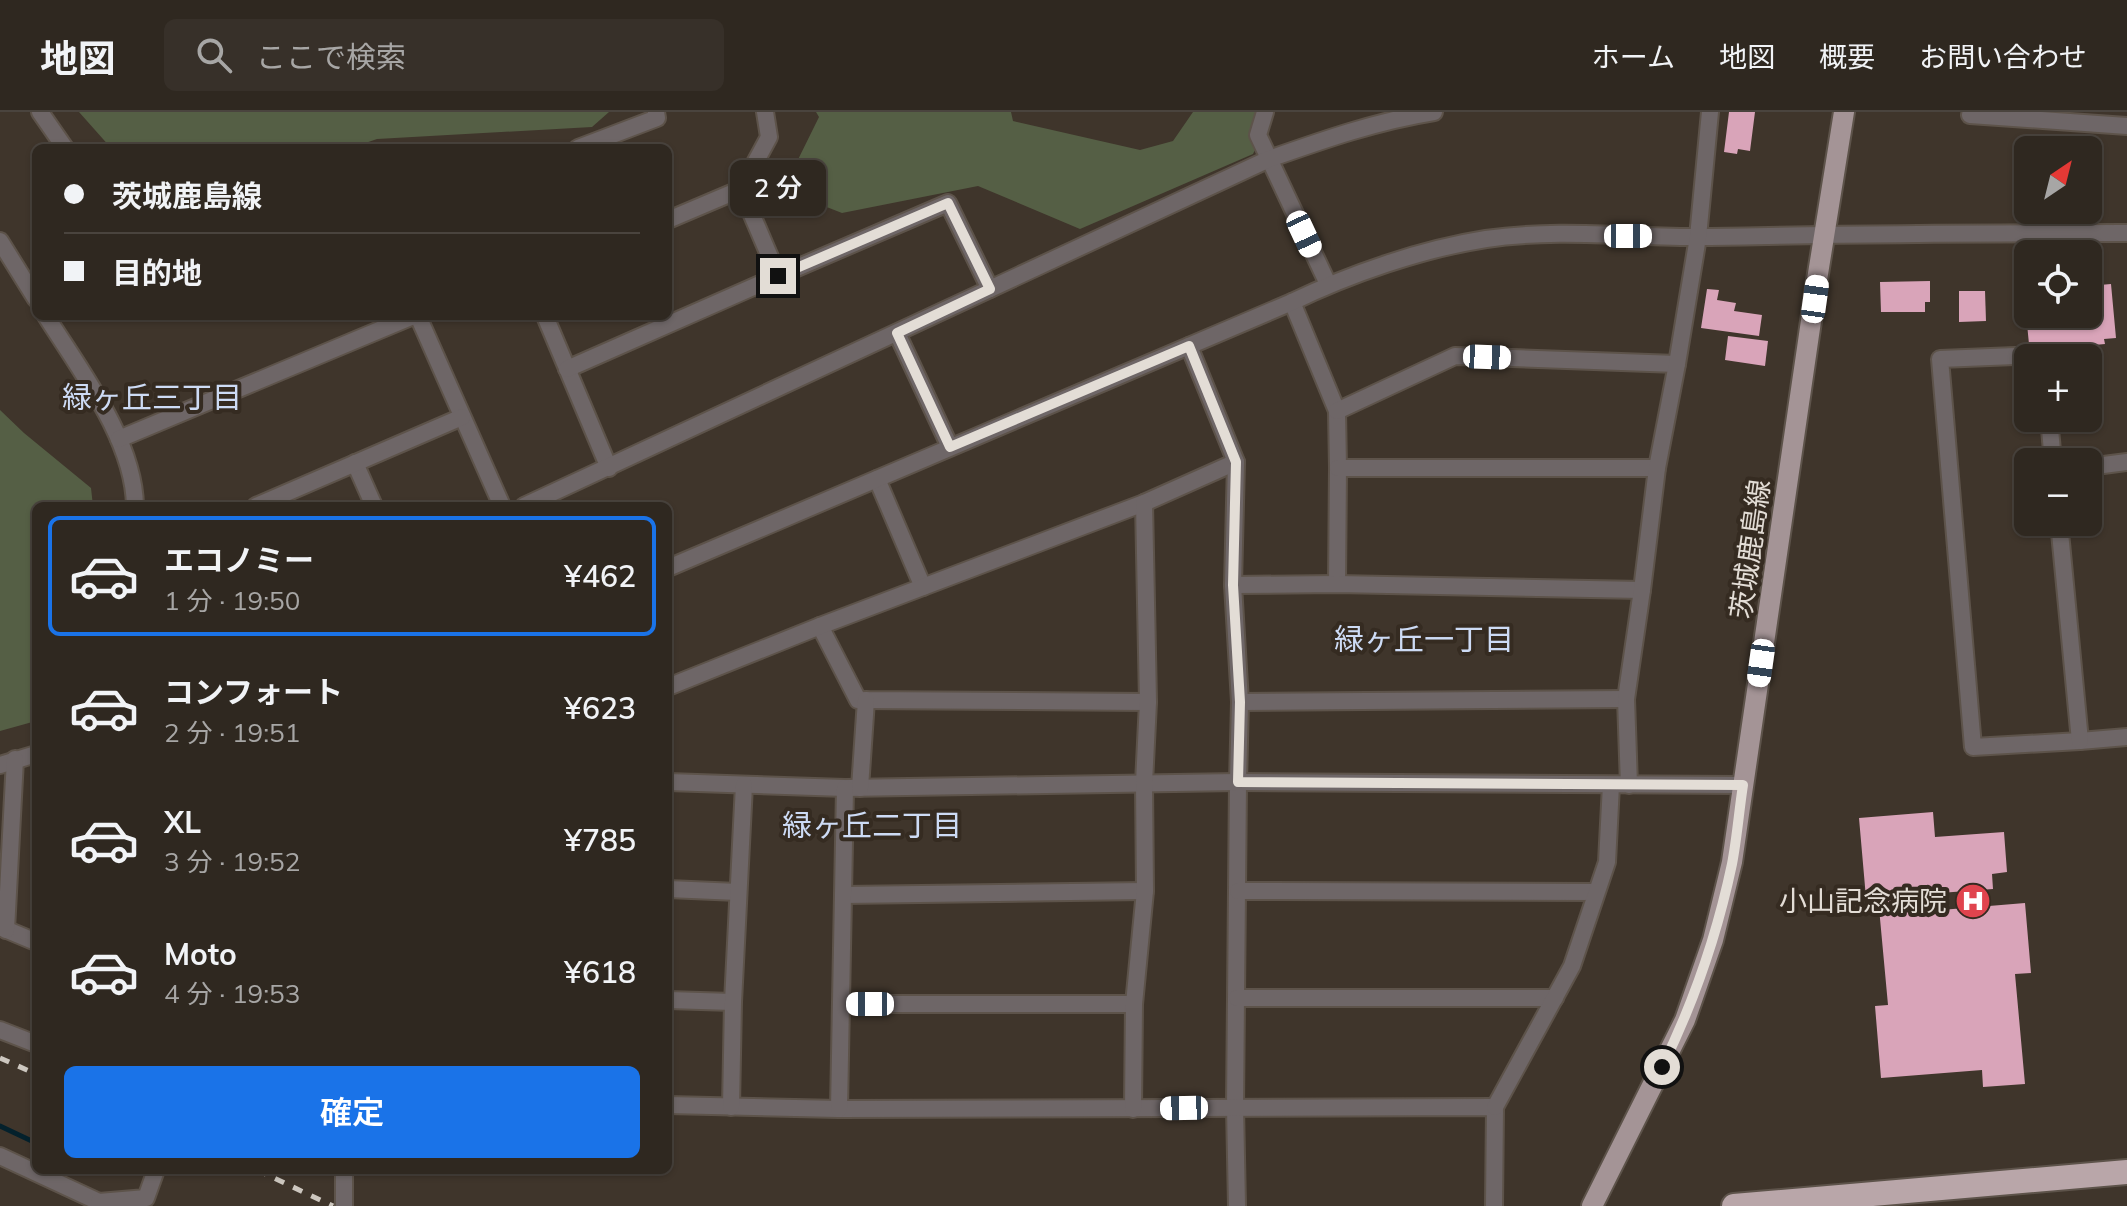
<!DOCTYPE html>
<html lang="ja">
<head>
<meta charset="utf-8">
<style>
	:root { --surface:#2f2820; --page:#373029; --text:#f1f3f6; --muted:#a7a6a5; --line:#4a443e; --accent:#1a73e8 }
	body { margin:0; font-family:Mulish,"Noto Sans JP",sans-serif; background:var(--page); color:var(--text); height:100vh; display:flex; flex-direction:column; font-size:30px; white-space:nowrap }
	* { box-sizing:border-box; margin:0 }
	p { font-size:26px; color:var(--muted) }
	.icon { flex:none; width:44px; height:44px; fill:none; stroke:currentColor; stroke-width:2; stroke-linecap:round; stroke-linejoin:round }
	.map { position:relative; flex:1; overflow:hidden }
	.side { position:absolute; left:32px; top:390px; width:640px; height:672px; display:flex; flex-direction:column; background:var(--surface); border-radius:12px; box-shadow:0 2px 6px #0004,0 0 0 2px var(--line) }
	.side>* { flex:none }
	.banner { position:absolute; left:32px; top:32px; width:640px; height:176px; border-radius:12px; box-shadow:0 2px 6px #0004,0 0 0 2px var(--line); display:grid; align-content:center; height:176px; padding:0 32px; background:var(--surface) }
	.needle { width:52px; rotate:35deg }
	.tools { position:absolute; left:2014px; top:24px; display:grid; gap:16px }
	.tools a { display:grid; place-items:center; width:88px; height:88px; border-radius:12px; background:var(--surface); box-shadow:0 2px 6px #0004,0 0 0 2px var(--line); font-size:40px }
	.end { position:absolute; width:36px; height:36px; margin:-18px; border:10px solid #e3ddd6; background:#111; box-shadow:0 0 0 4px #111 }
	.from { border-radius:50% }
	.bubble { position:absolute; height:56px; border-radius:12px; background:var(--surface); box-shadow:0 2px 6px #0004,0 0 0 2px var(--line); font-size:26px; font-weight:600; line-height:56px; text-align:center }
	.car { position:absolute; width:24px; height:48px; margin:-24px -12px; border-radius:10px; box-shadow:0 0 6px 2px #0007; background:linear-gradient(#fff 24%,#345 0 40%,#fff 0 76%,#345 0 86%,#fff 0) }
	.banner b { display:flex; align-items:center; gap:28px; height:76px; font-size:30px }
	.banner b+b { border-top:2px solid var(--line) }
	.banner i { width:20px; height:20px; background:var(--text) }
	ul { padding:14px 0 0; list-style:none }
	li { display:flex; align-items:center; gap:24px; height:120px; margin:0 16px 12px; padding:0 16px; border:4px solid transparent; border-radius:12px }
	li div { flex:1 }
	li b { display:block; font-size:30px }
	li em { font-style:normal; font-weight:600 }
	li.active { border-color:var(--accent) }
	li>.icon { width:72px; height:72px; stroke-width:1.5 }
	.button { display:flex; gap:16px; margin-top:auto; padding:16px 32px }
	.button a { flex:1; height:92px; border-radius:12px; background:var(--accent); color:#fff; font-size:32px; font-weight:600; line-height:92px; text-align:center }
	header { display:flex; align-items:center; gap:48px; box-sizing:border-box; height:112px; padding:0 40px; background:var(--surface); border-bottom:2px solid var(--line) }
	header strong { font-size:38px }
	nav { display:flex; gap:44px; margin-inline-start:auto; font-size:28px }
	.search { width:560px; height:72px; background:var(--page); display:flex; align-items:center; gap:20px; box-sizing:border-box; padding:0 28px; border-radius:12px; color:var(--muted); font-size:30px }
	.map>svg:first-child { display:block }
</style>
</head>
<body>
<header>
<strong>地図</strong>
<div class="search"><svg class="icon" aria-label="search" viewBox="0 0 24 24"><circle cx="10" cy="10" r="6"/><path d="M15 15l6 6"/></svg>ここで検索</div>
<nav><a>ホーム</a><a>地図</a><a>概要</a><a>お問い合わせ</a></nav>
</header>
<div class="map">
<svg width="2127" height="1094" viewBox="0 0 2127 1094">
	<rect width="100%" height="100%" fill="#3f352b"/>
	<g fill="#555f45">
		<polygon points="79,0 609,0 592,15 377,27 351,36 111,36"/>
		<polygon points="816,0 1011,0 1013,9 1140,38 1173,29 1193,0 1273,0 1253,42 1080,117 978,74 842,101 783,78 819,5"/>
		<polygon points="0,298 24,321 91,376 93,394 36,394 36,609 0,619"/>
	</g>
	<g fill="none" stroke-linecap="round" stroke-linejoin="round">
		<g stroke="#04212c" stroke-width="5">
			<polyline points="0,1014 36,1031"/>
			<polyline points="96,1058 97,1059"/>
		</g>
	</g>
	<g fill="#d9a4b9">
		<polygon points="1729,0 1755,0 1750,39 1738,37 1737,42 1724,40"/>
		<polygon points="1930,169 1930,190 1925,190 1925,200 1881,200 1880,170"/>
		<polygon points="2111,172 2116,226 2104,227 2105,232 2052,237 2051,230 2029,232 2026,202 2088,202 2088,174"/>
		<polygon points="1707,177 1719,178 1717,188 1736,191 1734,199 1762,203 1759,224 1701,216"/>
		<polygon points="1959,179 1985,179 1986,209 1959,210"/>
		<polygon points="1728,224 1768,229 1765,254 1725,248"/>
		<polygon points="1933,700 1935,725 2004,720 2007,760 1992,762 1993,777 1940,781 1941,798 2025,791 2031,861 2015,862 2025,972 1983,975 1982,958 1881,966 1875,894 1888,893 1878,785 1866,786 1859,706"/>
	</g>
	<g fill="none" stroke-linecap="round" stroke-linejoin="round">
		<defs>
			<g id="minor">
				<polyline points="40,0 65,36"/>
				<polyline points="765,0 769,25 741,77 778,164"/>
				<polyline points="1265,0 1258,23 1328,172"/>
				<polyline points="1971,0 1970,3 2127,14"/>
				<polyline points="578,36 657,6 656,0"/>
				<polyline points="668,108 741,77"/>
				<polyline points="0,129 36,187"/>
				<polyline points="1292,190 1337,299 1338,356 1337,472"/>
				<path d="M46,204c34,54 88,124 89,190"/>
				<polyline points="418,204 502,394"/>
				<polyline points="545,204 609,356"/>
				<polyline points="897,221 950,335"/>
				<polyline points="1189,234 1236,350 1233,473 1240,590 1238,670 1235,995 1237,1094"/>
				<polyline points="2043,246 2043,243 1940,247 1973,635 2080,629 2127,625"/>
				<polyline points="567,257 778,164 948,91 990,177"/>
				<polyline points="1337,299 1455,244 1677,252"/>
				<polyline points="2049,306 2053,350"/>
				<polyline points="119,327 413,204"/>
				<polyline points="355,351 374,394"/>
				<polyline points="2088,355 2127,350"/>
				<polyline points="1338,356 1657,356"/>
				<polyline points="877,367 923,475"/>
				<polyline points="256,394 462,305"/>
				<path d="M524,394l745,-347c54,-19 108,-38 165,-47"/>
				<polyline points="2059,410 2080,629"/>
				<path d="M668,456l624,-266c58,-28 130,-53 194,-63 74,-11 150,-1 224,-2 139,-3 278,-4 417,-4"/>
				<polyline points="1233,473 1337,472 1642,478"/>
				<polyline points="820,514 858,588 1148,590"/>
				<polyline points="668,575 820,514 1144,391 1236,350"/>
				<polyline points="1240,590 1626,587"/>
				<polyline points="0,653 36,642"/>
				<polyline points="668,670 845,676 1238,670 1743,673"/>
				<polyline points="1629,673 1626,587 1642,478 1657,356 1677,252 1698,125 1710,0"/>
				<polyline points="860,676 866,588"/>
				<polyline points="668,777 738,780"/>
				<polyline points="1238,779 1596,780"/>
				<polyline points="843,783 1145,779"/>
				<polyline points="0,815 36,830"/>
				<polyline points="6,818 15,647"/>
				<polyline points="1237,886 1555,886"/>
				<polyline points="668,888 733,890"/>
				<polyline points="841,892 1134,892"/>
				<polyline points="0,918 36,932"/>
				<polyline points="668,993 839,997 1495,995 1494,1094"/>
				<polyline points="731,995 733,890 744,673"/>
				<polyline points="1495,995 1572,854 1607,750 1611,673"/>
				<polyline points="839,997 845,676"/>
				<polyline points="1133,997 1134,892 1145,779 1144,671 1148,590 1144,391"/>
				<polyline points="0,1044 99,1090 100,1094"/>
				<polyline points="99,1090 146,1086 156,1058"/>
				<polyline points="344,1094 344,1058"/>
			</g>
			<polyline id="major" points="1592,1094 1685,908 1713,828 1732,750 1817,168 1844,0"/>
			<polyline id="highway" points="1734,1094 2127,1060"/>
		</defs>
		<use href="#minor" stroke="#5d534a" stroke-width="20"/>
		<use href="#major" stroke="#5d534a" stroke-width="24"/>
		<use href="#highway" stroke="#5d534a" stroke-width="28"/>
		<use href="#minor" stroke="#6e6667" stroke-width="16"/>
		<use href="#major" stroke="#a49496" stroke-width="20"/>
		<use href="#highway" stroke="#b9a6a9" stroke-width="24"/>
		<g stroke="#cdc7bf" stroke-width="5" stroke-dasharray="10 10" stroke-linecap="butt">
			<polyline points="0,946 36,962"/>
			<polyline points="257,1058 333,1094"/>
		</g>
	</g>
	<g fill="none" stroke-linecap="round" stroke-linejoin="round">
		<path stroke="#e3ddd6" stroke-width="10" d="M778,164l170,-73 42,86 -93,44 53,114 239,-101 47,116 -3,123 7,117 -2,80 505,3c-4,26 -6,53 -11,79 -15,71 -38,138 -70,203"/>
	</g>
	<defs>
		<symbol id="hospital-disc" viewBox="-11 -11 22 22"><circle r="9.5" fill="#e0444e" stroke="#352b21"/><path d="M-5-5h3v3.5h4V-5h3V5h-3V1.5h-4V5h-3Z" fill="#fff"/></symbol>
	</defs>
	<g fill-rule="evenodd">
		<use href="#hospital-disc" x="1953" y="769" width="40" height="40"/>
	</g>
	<g text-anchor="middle" stroke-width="8" stroke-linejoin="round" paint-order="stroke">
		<g font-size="28" fill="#e3ddd6" stroke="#352b21">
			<text transform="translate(1750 437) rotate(-82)" y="10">茨城鹿島線</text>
		</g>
		<g font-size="28" fill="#e3ddd6" stroke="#352b21" text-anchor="end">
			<text x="1947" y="799">小山記念病院</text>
		</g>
		<g font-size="30" fill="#cddbf5" stroke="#352b21">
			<text x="152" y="296">緑ヶ丘三丁目</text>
			<text x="1424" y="538">緑ヶ丘一丁目</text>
			<text x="872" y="724">緑ヶ丘二丁目</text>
		</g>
	</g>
</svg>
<div class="tools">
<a><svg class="needle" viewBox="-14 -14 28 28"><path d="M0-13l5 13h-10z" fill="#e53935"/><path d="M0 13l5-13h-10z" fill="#a7a6a5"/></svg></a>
<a><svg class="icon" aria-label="locate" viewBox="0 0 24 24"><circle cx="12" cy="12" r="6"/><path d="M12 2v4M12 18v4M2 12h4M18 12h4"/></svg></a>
<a>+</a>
<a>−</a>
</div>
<i class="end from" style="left:1662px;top:955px"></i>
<i class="end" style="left:778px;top:164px"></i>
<div class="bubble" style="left:730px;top:48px;width:96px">2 分</div>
<i class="car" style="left:1304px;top:122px;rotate:155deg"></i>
<i class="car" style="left:1628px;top:124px;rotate:90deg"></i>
<i class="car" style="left:1815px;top:187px;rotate:8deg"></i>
<i class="car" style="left:1487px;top:245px;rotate:92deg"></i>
<i class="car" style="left:1761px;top:551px;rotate:188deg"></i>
<i class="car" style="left:870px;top:892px;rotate:270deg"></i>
<i class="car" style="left:1184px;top:996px;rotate:269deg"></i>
<div class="banner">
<b><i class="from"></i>茨城鹿島線</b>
<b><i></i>目的地</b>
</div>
<section class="side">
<ul>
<li class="active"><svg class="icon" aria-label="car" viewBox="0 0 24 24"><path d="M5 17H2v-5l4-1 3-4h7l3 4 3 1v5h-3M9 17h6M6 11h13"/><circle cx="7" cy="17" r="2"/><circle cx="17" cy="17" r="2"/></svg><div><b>エコノミー</b><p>1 分 · 19:50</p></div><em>¥462</em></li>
<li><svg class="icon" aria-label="car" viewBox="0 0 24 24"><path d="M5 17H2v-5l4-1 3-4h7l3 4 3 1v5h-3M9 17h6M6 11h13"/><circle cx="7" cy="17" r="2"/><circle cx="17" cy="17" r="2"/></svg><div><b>コンフォート</b><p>2 分 · 19:51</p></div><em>¥623</em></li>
<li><svg class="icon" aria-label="car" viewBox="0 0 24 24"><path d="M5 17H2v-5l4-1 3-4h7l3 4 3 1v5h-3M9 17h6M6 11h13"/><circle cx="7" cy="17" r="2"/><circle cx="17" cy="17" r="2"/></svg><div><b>XL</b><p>3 分 · 19:52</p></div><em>¥785</em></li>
<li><svg class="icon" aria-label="car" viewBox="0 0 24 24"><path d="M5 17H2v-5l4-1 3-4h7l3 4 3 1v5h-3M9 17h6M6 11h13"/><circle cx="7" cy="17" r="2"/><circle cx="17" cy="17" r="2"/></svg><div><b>Moto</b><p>4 分 · 19:53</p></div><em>¥618</em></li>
</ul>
<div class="button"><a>確定</a></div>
</section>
</div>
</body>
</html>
